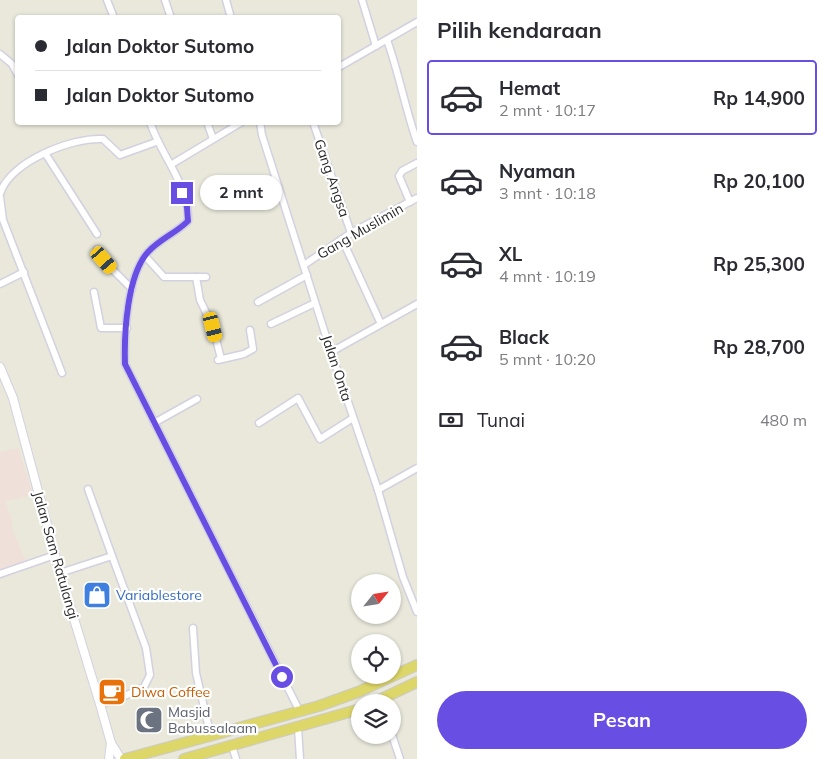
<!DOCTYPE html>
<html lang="id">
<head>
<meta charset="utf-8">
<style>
	:root { --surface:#fff; --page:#f7f7f7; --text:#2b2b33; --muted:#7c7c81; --line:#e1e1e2; --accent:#684ee3 }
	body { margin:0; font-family:Mulish,sans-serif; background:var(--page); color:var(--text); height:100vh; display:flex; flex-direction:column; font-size:19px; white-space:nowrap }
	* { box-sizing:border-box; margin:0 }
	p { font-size:16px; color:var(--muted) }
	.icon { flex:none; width:28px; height:28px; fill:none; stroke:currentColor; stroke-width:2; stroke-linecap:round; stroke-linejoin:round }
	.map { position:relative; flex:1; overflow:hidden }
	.panel { display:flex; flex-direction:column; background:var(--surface); width:410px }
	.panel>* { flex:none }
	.hud { position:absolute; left:15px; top:15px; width:326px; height:110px; border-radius:5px; box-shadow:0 1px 4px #0004; display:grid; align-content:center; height:110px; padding:0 20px; background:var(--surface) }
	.needle { width:32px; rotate:60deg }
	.fabs { position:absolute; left:351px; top:574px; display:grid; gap:10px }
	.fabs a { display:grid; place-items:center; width:50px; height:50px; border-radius:50%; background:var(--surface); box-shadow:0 1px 4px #0004; font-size:25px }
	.end { position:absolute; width:22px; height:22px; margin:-11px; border:6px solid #684ee3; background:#fff; box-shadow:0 0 0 2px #fff }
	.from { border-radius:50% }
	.bubble { position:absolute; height:35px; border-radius:18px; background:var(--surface); box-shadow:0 1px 4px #0004; font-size:16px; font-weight:700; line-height:35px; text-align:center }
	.car { position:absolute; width:15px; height:30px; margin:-15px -8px; border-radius:6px; box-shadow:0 0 4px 1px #0007; background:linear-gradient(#f5c518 24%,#345 0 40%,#f5c518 0 76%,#345 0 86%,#f5c518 0) }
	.hud b { display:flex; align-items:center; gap:18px; height:48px; font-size:19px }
	.hud b+b { border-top:1px solid var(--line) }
	.hud i { width:12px; height:12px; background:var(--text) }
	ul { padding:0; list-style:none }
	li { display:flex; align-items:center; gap:15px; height:75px; margin:0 10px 8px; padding:0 10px; border:2px solid transparent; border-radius:5px }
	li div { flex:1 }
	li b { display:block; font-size:19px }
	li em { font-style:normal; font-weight:700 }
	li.active { border-color:var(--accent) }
	li>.icon { width:45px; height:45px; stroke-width:1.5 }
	h2 { padding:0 20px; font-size:22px; line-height:60px }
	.pay { display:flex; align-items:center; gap:12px; height:55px; padding:0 20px; font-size:19px }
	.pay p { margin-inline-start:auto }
	.cta { display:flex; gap:10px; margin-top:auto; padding:10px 20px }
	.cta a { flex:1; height:58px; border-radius:30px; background:var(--accent); color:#fff; font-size:20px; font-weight:700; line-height:58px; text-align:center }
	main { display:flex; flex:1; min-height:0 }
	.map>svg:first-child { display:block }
</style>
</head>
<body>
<main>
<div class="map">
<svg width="417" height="759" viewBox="0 0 417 759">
	<rect width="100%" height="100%" fill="#e9e8db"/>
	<polygon fill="#efe0d9" points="18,448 33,495 5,501 12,521 13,531 26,562 0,571 0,452"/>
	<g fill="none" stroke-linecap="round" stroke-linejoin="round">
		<defs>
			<g id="minor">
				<polyline points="107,0 114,18"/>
				<polyline points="165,0 171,18"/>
				<polyline points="226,0 231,18"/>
				<polyline points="362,0 376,46"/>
				<path d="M387,40c12,33 18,68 30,102"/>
				<polyline points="0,54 12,64 18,75"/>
				<polyline points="339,67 417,22"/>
				<path d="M150,122c10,32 40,64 38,99 -12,12 -28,18 -40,31 -21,23 -24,81 -23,112l175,348"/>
				<polyline points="207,122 213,139"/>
				<polyline points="260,122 262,135 331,352 378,490 403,577 417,612"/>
				<polyline points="313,122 351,233"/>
				<polyline points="45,153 97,234"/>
				<polyline points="172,164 242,122"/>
				<path d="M0,194c9,-32 72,-57 103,-55l17,16 36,-13"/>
				<polyline points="0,197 3,220 62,373"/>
				<polyline points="410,202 399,176 402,171 417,163"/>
				<polyline points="342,239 381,324"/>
				<polyline points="97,249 114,271 132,289"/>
				<polyline points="145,256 164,277 206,277"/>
				<polyline points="304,265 351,233 417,198"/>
				<polyline points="196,277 200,300 213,327 221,359"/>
				<polyline points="0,284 24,272"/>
				<polyline points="94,292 101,328 127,328"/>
				<polyline points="258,302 307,275"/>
				<polyline points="271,324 315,303"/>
				<polyline points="331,352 417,304"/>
				<polyline points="218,360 244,354 253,349 250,330"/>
				<polyline points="154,423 197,399"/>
				<polyline points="259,423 298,398 320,439 353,418"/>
				<polyline points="88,489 112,556"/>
				<polyline points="378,490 417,468"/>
				<polyline points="60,573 112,556 146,648 150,675 144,687 116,700 100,704"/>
				<polyline points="0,574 55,555"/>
				<polyline points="193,628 196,673 211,737"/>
				<polyline points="298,728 300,759"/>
				<polyline points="392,735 400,759"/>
				<polyline points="232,746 236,759"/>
			</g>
			<g id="tertiary">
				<polyline points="0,367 13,398 60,573 100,704 111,743 121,759"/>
				<polyline points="109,759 111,743"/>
			</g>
			<g id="trunk">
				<polyline points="375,702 417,682"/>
				<polyline points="125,759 319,706 358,692 417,665"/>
				<polyline points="184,759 360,709"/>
			</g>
		</defs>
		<use href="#minor" stroke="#d3d1df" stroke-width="9"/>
		<use href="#tertiary" stroke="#d3d1df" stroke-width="10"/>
		<use href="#trunk" stroke="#cbcbcb" stroke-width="12"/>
		<use href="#minor" stroke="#fff" stroke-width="6"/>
		<use href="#tertiary" stroke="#fff" stroke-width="8"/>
		<use href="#trunk" stroke="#ddd668" stroke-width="10"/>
	</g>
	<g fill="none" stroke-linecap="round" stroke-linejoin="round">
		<path stroke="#684ee3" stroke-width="6" d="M182,193l5,14 1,14c-12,12 -28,18 -40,31 -21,23 -24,82 -23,112l157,313"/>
	</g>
	<defs>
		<symbol id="shop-square" viewBox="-11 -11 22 22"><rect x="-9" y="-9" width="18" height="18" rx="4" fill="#3f7fe0" stroke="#fff"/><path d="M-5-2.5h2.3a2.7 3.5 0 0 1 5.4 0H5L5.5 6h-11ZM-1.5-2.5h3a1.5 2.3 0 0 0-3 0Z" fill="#fff"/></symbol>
		<symbol id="cafe-square" viewBox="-11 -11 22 22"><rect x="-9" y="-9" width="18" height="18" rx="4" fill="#e8710a" stroke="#fff"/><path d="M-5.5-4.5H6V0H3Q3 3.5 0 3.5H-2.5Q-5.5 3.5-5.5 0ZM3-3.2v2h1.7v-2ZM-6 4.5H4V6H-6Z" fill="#fff"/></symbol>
		<symbol id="mosque-square" viewBox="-11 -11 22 22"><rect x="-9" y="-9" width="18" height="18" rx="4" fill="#6b7280" stroke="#fff"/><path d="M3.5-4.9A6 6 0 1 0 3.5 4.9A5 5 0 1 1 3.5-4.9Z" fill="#fff"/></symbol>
	</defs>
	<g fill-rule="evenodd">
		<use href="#shop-square" x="81" y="579" width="32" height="32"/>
		<use href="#cafe-square" x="96" y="676" width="32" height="32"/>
		<use href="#mosque-square" x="133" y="704" width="32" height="32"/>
	</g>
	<g text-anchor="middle" stroke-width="4.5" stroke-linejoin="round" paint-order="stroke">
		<g font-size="14" fill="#282828" stroke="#fff">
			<text transform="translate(332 178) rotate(71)" y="5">Gang Angsa</text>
			<text transform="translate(360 231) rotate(-30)" y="5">Gang Muslimin</text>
			<text transform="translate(337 368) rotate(72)" y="5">Jalan Onta</text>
			<text transform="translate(56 555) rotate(74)" y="5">Jalan Sam Ratulangi</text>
		</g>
		<g font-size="14" fill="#366cbe" stroke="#fff" text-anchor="start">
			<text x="116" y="600">Variablestore</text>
		</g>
		<g font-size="14" fill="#c56008" stroke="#fff" text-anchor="start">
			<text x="131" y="697">Diwa Coffee</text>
		</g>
		<g font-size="14" fill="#5b616d" stroke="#fff" text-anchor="start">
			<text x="168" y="717">Masjid<tspan x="168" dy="16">Babussalaam</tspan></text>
		</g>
	</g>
</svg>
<div class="fabs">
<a><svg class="needle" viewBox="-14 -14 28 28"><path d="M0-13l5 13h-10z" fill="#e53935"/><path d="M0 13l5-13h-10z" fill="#7c7c81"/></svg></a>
<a><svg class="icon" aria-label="locate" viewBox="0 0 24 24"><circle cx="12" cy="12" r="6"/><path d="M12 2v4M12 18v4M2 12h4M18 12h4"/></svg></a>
<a><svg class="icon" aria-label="layers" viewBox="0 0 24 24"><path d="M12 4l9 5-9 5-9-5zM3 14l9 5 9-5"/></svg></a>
</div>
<i class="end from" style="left:282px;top:677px"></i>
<i class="end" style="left:182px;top:193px"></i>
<div class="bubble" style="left:200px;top:175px;width:82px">2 mnt</div>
<i class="car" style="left:104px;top:260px;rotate:139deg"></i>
<i class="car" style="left:213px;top:327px;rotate:166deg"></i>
<div class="hud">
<b><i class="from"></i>Jalan Doktor Sutomo</b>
<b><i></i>Jalan Doktor Sutomo</b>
</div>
</div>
<section class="panel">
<h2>Pilih kendaraan</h2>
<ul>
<li class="active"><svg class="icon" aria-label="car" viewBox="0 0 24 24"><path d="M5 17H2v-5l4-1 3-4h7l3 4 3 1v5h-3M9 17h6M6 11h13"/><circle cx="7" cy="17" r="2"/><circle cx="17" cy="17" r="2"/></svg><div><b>Hemat</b><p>2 mnt · 10:17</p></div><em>Rp 14,900</em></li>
<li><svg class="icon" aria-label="car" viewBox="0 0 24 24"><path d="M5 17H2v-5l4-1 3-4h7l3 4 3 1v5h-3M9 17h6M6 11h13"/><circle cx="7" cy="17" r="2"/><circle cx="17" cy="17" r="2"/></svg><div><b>Nyaman</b><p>3 mnt · 10:18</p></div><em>Rp 20,100</em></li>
<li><svg class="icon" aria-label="car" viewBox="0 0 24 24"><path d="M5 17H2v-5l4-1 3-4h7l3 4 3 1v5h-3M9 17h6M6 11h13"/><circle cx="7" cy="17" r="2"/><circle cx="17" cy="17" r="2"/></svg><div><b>XL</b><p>4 mnt · 10:19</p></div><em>Rp 25,300</em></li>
<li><svg class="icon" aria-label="car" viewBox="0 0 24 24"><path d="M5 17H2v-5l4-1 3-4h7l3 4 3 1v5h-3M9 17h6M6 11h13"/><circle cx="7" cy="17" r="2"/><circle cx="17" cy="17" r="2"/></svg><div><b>Black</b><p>5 mnt · 10:20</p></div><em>Rp 28,700</em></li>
</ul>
<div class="pay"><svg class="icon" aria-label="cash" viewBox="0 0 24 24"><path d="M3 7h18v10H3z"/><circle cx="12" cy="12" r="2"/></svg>Tunai<p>480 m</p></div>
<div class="cta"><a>Pesan</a></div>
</section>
</main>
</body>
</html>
